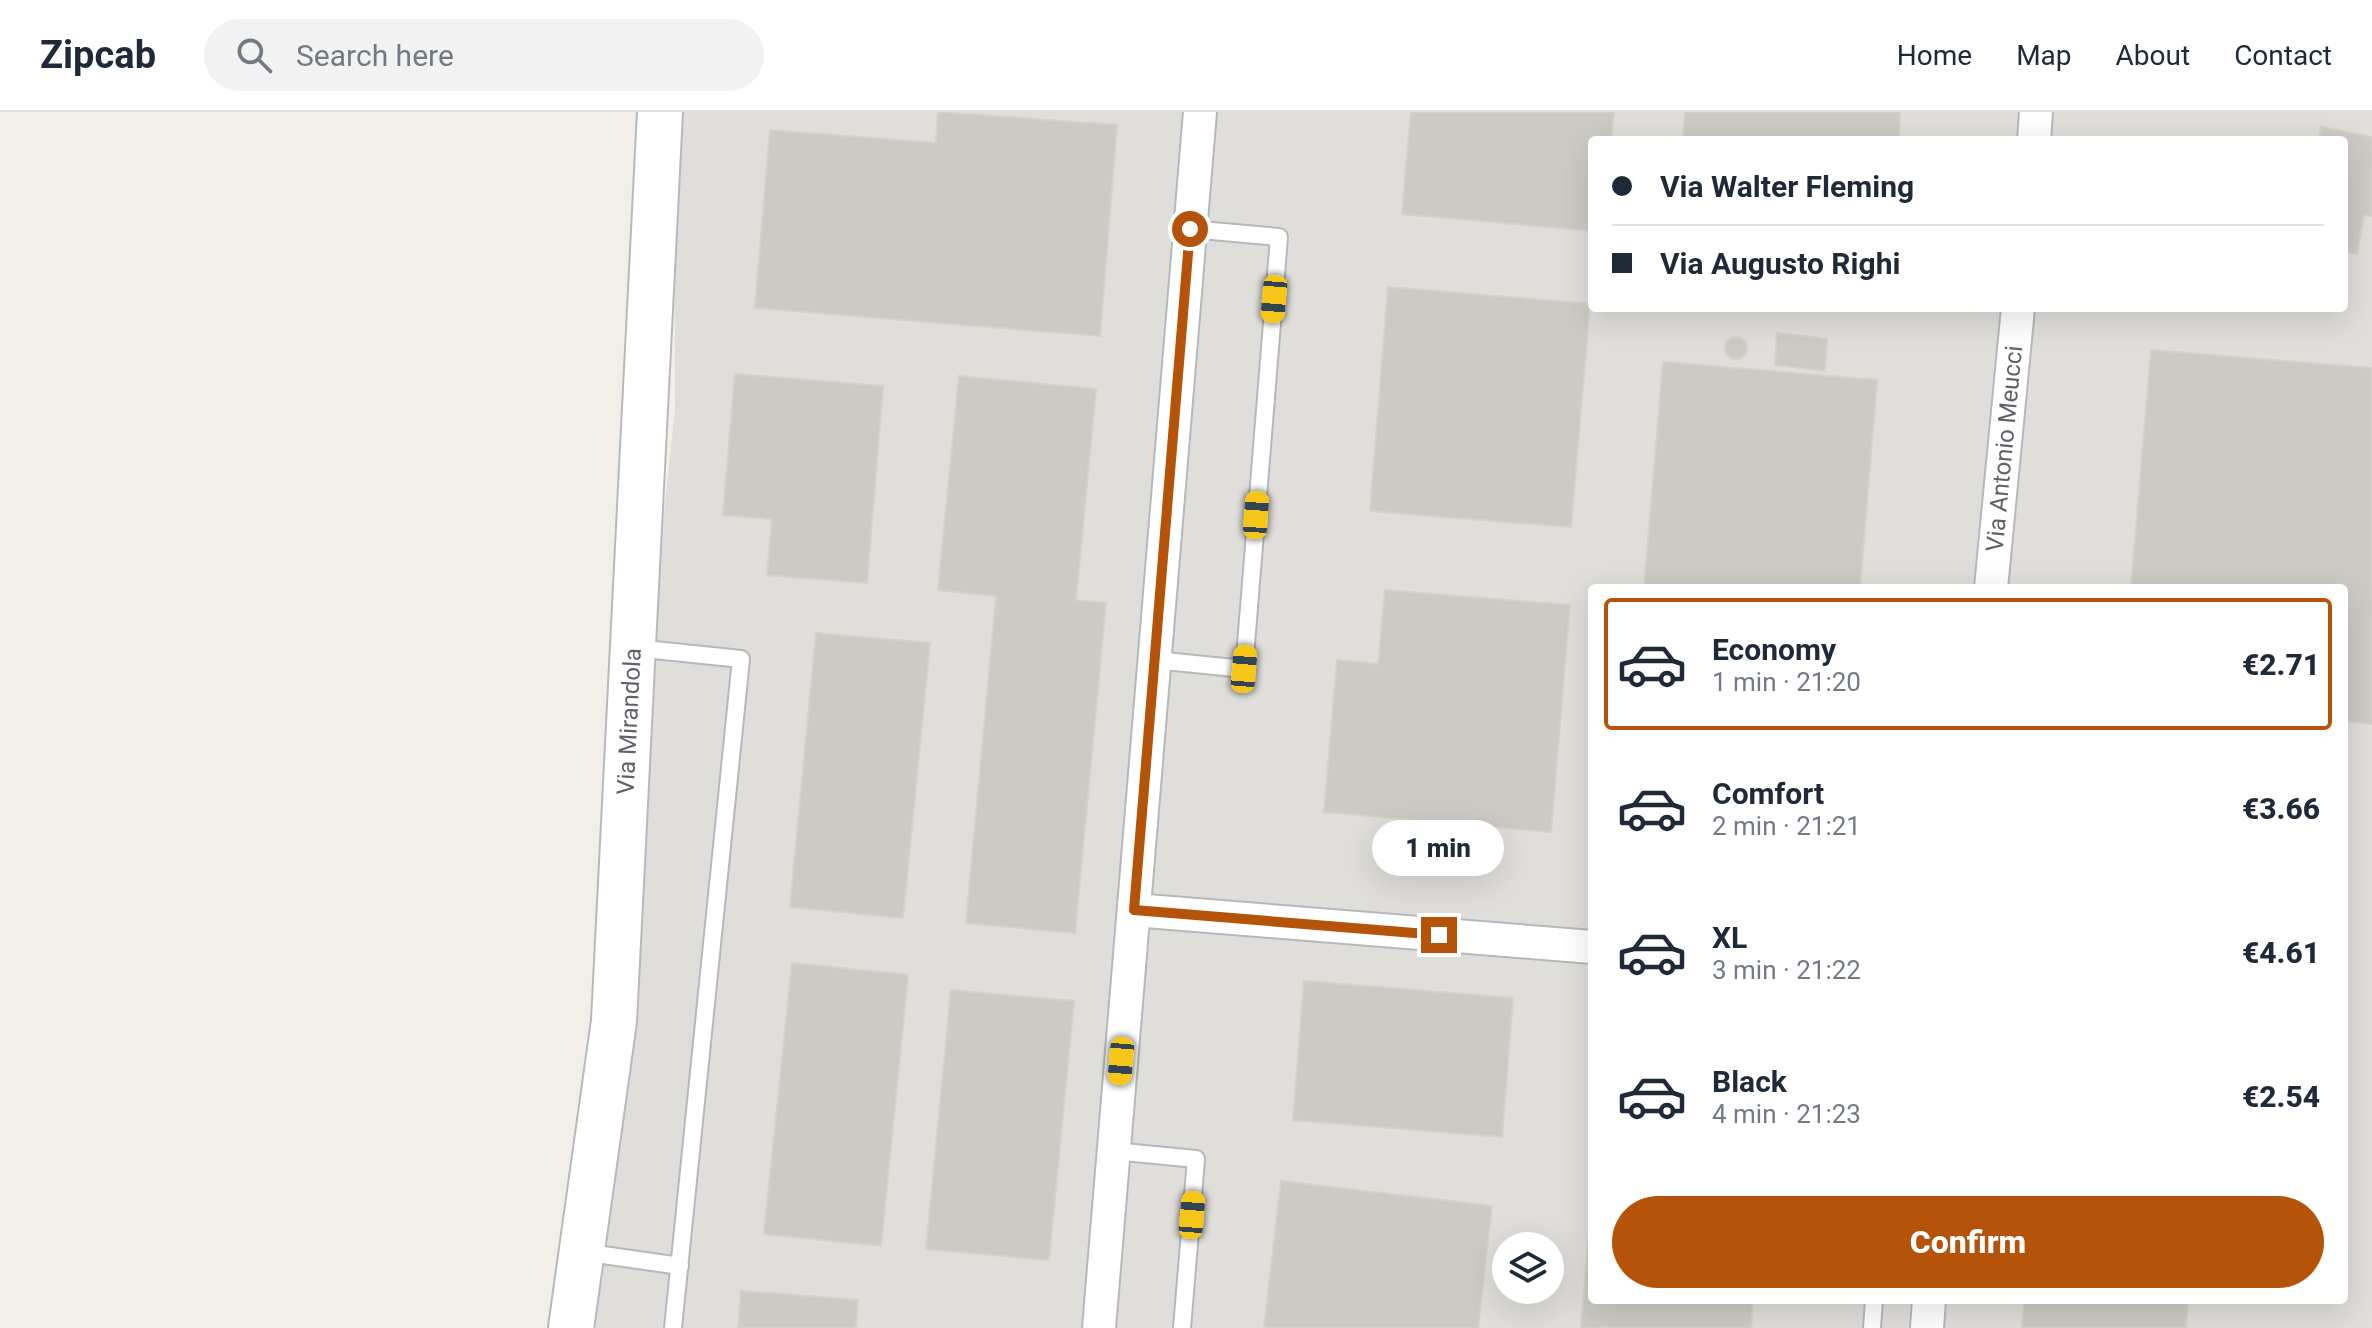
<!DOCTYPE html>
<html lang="en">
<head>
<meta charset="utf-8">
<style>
	:root { --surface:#fff; --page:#f2f2f3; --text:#1f2937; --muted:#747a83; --line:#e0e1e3; --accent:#b45309 }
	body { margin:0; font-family:Roboto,sans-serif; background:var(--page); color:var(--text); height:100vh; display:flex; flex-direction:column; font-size:30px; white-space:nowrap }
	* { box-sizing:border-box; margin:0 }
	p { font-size:26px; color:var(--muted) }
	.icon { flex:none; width:44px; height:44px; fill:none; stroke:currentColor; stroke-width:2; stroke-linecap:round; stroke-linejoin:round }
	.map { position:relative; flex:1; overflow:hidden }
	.side { position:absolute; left:1588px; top:472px; width:760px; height:720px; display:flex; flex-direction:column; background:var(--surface); border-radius:8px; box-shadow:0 8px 32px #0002 }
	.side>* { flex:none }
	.guide { position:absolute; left:1588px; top:24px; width:760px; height:176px; border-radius:8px; box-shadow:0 8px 32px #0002; display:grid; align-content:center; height:176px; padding:0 24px; background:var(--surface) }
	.buttons { position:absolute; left:1492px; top:1120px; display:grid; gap:16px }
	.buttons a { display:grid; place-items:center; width:72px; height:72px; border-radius:50%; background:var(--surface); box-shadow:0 8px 32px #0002; font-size:40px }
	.end { position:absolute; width:36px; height:36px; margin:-18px; border:10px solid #b45309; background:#fff; box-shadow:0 0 0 4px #fff }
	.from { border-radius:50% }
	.bubble { position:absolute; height:56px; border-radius:28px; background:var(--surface); box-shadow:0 8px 32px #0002; font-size:26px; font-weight:800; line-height:56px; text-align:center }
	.car { position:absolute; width:24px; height:48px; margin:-24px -12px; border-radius:10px; box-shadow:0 0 6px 2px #0007; background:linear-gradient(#f5c518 24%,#345 0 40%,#f5c518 0 76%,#345 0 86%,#f5c518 0) }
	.guide b { display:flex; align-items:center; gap:28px; height:76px; font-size:30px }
	.guide b+b { border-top:2px solid var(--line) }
	.guide i { width:20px; height:20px; background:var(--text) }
	ul { padding:14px 0 0; list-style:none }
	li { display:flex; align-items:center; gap:24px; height:132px; margin:0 16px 12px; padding:0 8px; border:4px solid transparent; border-radius:8px }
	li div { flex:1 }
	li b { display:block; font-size:30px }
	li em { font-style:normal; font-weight:800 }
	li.selected { border-color:var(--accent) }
	li>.icon { width:72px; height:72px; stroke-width:1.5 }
	.action { display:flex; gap:16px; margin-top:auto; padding:16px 24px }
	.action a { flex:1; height:92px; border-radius:48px; background:var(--accent); color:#fff; font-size:32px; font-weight:800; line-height:92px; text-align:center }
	header { display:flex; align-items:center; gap:48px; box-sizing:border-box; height:112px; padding:0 40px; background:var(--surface); border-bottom:2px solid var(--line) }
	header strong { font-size:38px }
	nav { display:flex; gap:44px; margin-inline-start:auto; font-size:28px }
	.search { width:560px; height:72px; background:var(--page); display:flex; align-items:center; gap:20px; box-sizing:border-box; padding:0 28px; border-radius:44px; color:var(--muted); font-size:30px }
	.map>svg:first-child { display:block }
</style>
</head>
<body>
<header>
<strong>Zipcab</strong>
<div class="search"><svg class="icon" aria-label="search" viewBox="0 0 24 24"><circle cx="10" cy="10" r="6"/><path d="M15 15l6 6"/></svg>Search here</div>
<nav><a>Home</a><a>Map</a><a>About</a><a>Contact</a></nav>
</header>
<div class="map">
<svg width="2372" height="1216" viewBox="0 0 2372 1216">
	<rect width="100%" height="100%" fill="#f1efe8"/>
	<path fill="#e0deda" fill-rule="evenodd" d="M674,0h1698v1216h-1793l96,-919zM1592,28h752v168h-752zM1592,476h752v712h-752zM1506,1134h44v44h-44z"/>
	<g fill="#cccac5" stroke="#d6d1c6" stroke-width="2">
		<polygon points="938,0 1117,13 1100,224 755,196 770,18 936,31"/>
		<polygon points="1411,0 1614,0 1611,28 1592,28 1592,119 1402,102"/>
		<polygon points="1685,0 1900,0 1899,28 1683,28"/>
		<polygon points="2321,15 2372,25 2372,104 2364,103 2357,142 2344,140 2344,28 2319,28"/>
		<polygon points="1388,175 1590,192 1571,415 1370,399"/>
		<polygon points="1777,221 1827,227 1825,259 1775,253"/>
		<circle cx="1736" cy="236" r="11"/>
		<polygon points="2151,238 2372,256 2372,612 2344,609 2344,476 2131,476"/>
		<polygon points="1663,250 1877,268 1860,476 1644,476"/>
		<polygon points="735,262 883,274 867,471 767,463 772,407 723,403"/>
		<polygon points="959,264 1096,277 1076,488 1106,491 1075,821 966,811 996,484 938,478"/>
		<polygon points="1385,478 1570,493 1551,720 1324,700 1337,548 1378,552"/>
		<polygon points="816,521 930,531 903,806 790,795"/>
		<polygon points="792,851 908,863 881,1134 764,1122"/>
		<polygon points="1304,869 1513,886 1502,1025 1293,1008"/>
		<polygon points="951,878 1074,889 1049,1148 926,1137"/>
		<polygon points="1281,1069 1492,1094 1478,1216 1264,1216"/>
		<polygon points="1592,1081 1592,1188 1753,1188 1751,1216 1581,1216"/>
		<polygon points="741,1179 858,1188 856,1216 738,1216"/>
		<polygon points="2024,1188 2188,1188 2186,1216 2022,1216"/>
	</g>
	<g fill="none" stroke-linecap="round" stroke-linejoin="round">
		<defs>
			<g id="lane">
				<polyline points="635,536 741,547 673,1216"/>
				<polyline points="1155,548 1244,557 1279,125 1190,117"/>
				<polyline points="1114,1039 1196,1047 1182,1216"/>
				<polyline points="582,1140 680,1154"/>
				<polyline points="1872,1216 1874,1188"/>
			</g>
			<g id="street">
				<polyline points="2034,28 2036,0"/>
				<path id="s1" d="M1991,476l27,-280"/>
				<polyline points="1134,798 1592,835"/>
				<polyline points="1099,1216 1200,0"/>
				<polyline points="1927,1216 1929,1188"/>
			</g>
			<g id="secondary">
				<path id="s2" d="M571,1216l43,-307 46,-909"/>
			</g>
		</defs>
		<use href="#lane" stroke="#b5b8bc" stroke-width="20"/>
		<use href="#street" stroke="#b5b8bc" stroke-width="36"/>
		<use href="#secondary" stroke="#b6babf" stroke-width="48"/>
		<use href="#lane" stroke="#fff" stroke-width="16"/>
		<use href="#street" stroke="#fff" stroke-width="32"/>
		<use href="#secondary" stroke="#fff" stroke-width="44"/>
	</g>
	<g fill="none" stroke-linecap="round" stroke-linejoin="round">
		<polyline stroke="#b45309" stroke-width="10" points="1190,117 1134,798 1439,823"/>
	</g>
	<g text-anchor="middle" stroke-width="7" stroke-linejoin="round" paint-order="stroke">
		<g font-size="24" fill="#5f6368" stroke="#fff">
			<text dy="8" stroke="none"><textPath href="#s1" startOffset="140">Via Antonio Meucci</textPath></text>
			<text dy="8" stroke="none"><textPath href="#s2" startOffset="610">Via Mirandola</textPath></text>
		</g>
	</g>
</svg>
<div class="buttons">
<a><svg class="icon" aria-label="layers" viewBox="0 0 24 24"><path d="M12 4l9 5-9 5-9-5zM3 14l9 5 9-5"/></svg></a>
</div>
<i class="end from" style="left:1190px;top:117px"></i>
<i class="end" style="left:1439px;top:823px"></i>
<div class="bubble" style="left:1372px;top:708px;width:132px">1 min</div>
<i class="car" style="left:1274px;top:187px;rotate:185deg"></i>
<i class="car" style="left:1256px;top:403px;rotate:4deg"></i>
<i class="car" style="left:1244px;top:557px;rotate:5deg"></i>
<i class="car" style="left:1121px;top:949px;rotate:185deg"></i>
<i class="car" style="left:1192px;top:1103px;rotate:5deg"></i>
<div class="guide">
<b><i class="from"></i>Via Walter Fleming</b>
<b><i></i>Via Augusto Righi</b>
</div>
<section class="side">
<ul>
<li class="selected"><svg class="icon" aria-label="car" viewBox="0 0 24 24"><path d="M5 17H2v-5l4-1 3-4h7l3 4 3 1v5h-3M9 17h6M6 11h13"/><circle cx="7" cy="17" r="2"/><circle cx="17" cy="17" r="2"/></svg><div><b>Economy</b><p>1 min · 21:20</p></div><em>€2.71</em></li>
<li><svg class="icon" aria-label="car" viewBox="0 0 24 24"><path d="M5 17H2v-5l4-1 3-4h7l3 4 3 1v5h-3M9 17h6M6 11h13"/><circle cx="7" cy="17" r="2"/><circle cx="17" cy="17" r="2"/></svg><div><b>Comfort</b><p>2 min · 21:21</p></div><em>€3.66</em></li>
<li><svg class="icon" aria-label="car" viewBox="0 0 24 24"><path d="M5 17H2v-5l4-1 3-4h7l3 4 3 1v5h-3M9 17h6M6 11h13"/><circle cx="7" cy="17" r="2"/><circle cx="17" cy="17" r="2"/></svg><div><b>XL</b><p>3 min · 21:22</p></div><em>€4.61</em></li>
<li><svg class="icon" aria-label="car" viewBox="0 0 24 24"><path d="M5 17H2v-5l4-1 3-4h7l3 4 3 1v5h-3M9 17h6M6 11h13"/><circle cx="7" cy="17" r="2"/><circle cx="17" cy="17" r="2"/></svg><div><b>Black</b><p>4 min · 21:23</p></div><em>€2.54</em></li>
</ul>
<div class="action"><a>Confirm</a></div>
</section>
</div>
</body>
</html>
